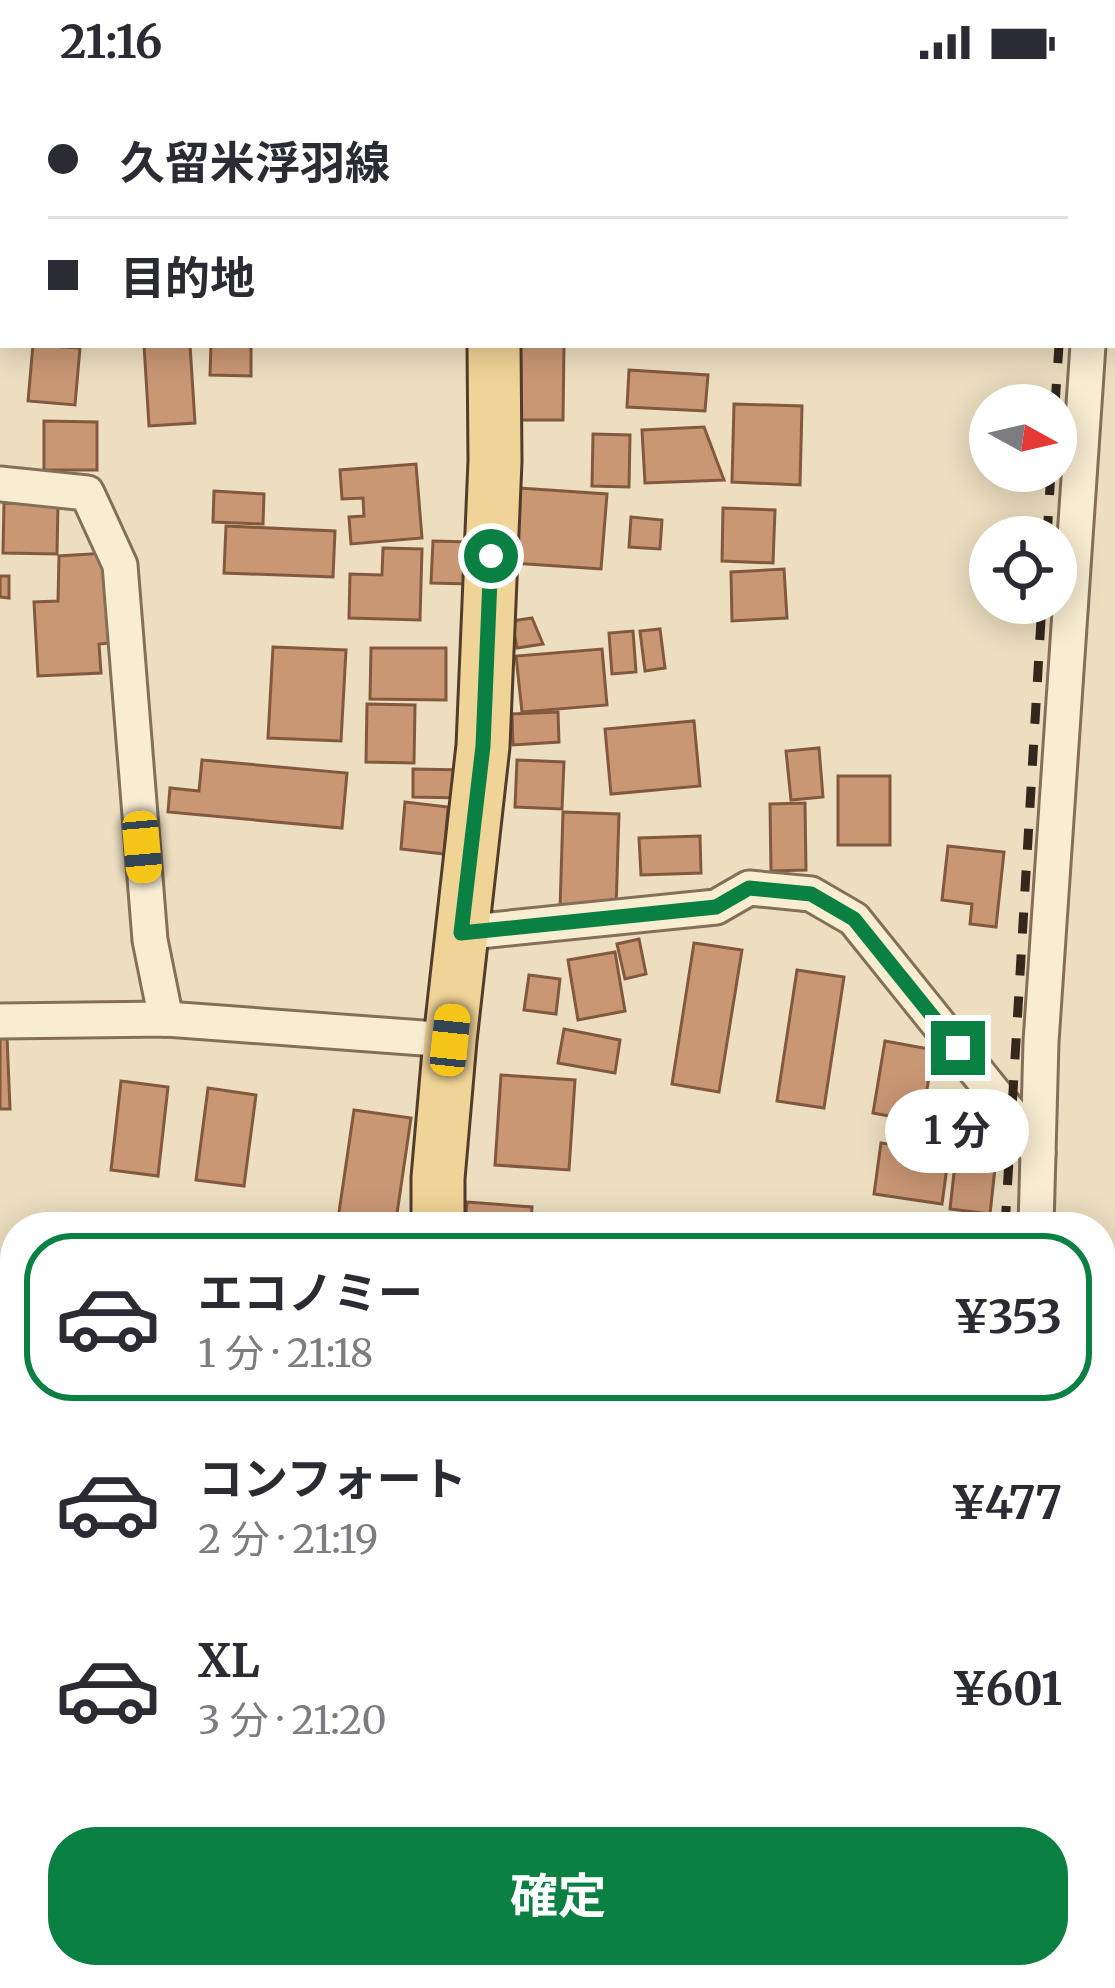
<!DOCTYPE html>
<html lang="ja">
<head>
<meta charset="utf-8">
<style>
	:root { --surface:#fff; --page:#f7f7f7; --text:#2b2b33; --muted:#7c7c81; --line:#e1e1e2; --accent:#0b8043 }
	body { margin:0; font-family:Merriweather,"Noto Sans JP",serif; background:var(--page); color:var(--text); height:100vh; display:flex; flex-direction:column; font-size:45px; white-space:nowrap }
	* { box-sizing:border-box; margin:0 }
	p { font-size:39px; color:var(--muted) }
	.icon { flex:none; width:66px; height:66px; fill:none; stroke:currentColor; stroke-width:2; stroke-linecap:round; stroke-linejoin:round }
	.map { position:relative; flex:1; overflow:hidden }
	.side { position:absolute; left:0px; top:1128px; width:1116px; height:777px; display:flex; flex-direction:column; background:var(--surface); border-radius:48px 48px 0 0; box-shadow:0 6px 30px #0003 }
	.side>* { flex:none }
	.banner { position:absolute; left:0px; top:0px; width:1116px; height:264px; box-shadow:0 6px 30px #0003; display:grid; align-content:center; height:264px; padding:0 48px; background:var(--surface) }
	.needle { width:78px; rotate:98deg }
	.tools { position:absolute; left:969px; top:300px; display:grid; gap:24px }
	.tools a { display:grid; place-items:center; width:108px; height:108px; border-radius:50%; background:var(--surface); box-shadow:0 6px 30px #0003; font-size:60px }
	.end { position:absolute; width:54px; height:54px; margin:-27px; border:15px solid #0b8043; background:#fff; box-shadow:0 0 0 6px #fff }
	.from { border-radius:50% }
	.bubble { position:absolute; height:84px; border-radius:42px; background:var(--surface); box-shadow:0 6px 30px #0003; font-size:39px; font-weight:700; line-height:84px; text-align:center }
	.car { position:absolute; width:36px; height:72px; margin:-36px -18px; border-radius:15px; box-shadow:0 0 9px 3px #0007; background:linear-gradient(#f5c518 24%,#345 0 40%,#f5c518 0 76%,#345 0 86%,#f5c518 0) }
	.banner b { display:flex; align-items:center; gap:42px; height:114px; font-size:45px }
	.banner b+b { border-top:3px solid var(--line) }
	.banner i { width:30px; height:30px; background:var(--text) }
	ul { padding:21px 0 0; list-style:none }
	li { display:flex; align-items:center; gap:36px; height:168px; margin:0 24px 18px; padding:0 24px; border:6px solid transparent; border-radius:48px }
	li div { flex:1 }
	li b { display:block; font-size:45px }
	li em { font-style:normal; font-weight:700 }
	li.current { border-color:var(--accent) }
	li>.icon { width:108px; height:108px; stroke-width:1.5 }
	.primary-button { display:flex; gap:24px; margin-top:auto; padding:24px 48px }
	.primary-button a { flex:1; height:138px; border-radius:48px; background:var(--accent); color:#fff; font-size:48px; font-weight:700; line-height:138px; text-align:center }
	.status { display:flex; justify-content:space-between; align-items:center; height:84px; padding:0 60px; background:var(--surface); direction:ltr }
	.status svg { height:33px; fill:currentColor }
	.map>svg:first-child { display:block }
</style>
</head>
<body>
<div class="status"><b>21:16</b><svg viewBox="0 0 49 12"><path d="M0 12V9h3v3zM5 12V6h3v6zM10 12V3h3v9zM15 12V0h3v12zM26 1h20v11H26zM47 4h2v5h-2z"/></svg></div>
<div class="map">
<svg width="1115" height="1904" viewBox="0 0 1115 1904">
	<rect width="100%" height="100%" fill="#ecdebf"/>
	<polygon fill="#c4ca93" points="0,1850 15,1850 15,1890 206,1890 208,1904 0,1904"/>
	<g fill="#ca9775" stroke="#83593e" stroke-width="3">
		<rect x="562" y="0" width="60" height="3"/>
		<polygon points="33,261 80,264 75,321 28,317"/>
		<polygon points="144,261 190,261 195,339 149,342"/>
		<polygon points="211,261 251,261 251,292 210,291"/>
		<polygon points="509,261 564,261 563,336 508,336"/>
		<polygon points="629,286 708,291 705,327 627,323"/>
		<polygon points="734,320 802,322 800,401 732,398"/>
		<polygon points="44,337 97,338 97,386 44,386"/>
		<polygon points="704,343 724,396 645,399 642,346"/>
		<polygon points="593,350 630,351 629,403 592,402"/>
		<polygon points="416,380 422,454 351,460 349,433 364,432 363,414 342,415 340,386"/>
		<polygon points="519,404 607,410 601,485 513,479"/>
		<polygon points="214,407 264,410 263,440 213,438"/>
		<polygon points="4,419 58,420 57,470 3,469"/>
		<polygon points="723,424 775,426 773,479 722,477"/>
		<polygon points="631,433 662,436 660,465 629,463"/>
		<polygon points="226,442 335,447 333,493 224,489"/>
		<polygon points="433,457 472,458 471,500 431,499"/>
		<polygon points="383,464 422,465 420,536 349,534 350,490 382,491"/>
		<polygon points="106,469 111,559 99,560 101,589 38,592 34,518 58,517 59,472"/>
		<polygon points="784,485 787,534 732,537 731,488"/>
		<polygon points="0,492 9,492 9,514 0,513"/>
		<polygon points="532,534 543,560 517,564 512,537"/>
		<polygon points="660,545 665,584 645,587 640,547"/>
		<polygon points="633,547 636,588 612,590 609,549"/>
		<polygon points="273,563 346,566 341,657 268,654"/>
		<polygon points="371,564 446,564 446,616 370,615"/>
		<polygon points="602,565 607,621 522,628 516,572"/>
		<polygon points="367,620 415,621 414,679 366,678"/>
		<polygon points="558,628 559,658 513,661 512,630"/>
		<polygon points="694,637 700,702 611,710 605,645"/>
		<polygon points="819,664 823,713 791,716 786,667"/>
		<polygon points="202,676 347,689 342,744 168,728 170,704 199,707"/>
		<polygon points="517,676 564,678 562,725 515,723"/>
		<polygon points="413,685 463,686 462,714 413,713"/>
		<rect x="838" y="692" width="52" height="69"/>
		<polygon points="405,718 448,723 444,770 401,765"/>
		<polygon points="805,719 806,786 771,787 770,720"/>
		<polygon points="563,728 619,730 616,826 560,825"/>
		<polygon points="700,752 701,789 641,791 639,754"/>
		<polygon points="948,762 1004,768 996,843 970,840 972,820 942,816"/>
		<polygon points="639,855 646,890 625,895 617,860"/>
		<polygon points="694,859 742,866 719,1008 672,1000"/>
		<polygon points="615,868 625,927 578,936 568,876"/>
		<polygon points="797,886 844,893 824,1024 777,1017"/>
		<polygon points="529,891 560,895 556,930 524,926"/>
		<polygon points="564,945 620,956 615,989 558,979"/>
		<polygon points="0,952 7,952 10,1025 0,1025"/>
		<polygon points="885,957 934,966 921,1038 873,1029"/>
		<polygon points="501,991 575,996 569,1086 495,1081"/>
		<polygon points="121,997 168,1003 158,1092 111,1086"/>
		<polygon points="208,1004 256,1011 244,1102 196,1096"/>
		<polygon points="354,1026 411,1034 395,1143 338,1135"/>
		<polygon points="881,1059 949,1068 942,1120 874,1110"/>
		<polygon points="956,1071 996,1075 990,1130 950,1125"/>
		<polygon points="467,1118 532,1123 531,1143 465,1143"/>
		<polygon points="930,1133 985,1139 985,1143 928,1143"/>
		<polygon points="0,1674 15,1677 15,1712 0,1709"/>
		<polygon points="0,1713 9,1714 8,1739 0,1738"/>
		<polygon points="173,1890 206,1890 208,1904 174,1904"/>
		<polygon points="223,1890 267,1890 264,1902 276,1904 221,1904"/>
		<polygon points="302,1890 373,1890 397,1894 395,1904 300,1904"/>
		<polygon points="561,1890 615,1890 614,1904 560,1904"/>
		<polygon points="941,1890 978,1890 976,1904 939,1904"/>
	</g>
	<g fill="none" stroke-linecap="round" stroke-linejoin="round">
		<defs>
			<g id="minor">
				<polyline points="37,3 37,0"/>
				<polyline points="0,239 3,220"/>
				<polyline points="0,400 87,409 120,481 150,856 166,935"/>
				<polyline points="461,849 716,823 749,804 811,810 854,835 1010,1029 1038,1069"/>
				<polyline points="0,937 166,935 450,956"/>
				<polyline points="1036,1143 1041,958 1088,261"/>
				<polyline points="1101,1574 1115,1575"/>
				<polyline points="1035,1890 1036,1904"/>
			</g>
			<g id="primary">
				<polyline points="491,0 491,3"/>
				<polyline points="438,1143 438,1094 450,956 483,662 495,377 494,261"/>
				<polyline points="432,1904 432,1890"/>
			</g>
		</defs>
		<use href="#minor" stroke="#846f58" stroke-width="39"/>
		<use href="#primary" stroke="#523d2c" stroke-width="57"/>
		<use href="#minor" stroke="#f8ecd1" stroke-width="33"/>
		<use href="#primary" stroke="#f0d396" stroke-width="51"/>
		<g stroke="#34271c" stroke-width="9" stroke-dasharray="21 21" stroke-linecap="butt">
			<polyline points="1075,3 1075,0"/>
			<polyline points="1055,321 1059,261"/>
			<polyline points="1047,453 1051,387"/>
			<polyline points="1005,1143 1042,519"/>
			<polyline points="1004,1890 1004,1904"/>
		</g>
	</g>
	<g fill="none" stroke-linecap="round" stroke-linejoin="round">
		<polyline stroke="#0b8043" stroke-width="15" points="491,472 483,662 461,849 716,823 749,804 811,810 854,835 958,964"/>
	</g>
</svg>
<div class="tools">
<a><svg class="needle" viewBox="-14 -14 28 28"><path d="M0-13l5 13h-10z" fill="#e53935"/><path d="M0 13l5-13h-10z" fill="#7c7c81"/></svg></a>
<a><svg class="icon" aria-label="locate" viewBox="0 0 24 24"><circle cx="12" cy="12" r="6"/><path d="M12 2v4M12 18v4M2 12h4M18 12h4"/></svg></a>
</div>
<i class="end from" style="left:491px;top:472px"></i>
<i class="end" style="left:958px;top:964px"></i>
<div class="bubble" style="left:885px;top:1005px;width:144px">1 分</div>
<i class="car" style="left:142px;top:763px;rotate:175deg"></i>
<i class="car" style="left:450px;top:956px;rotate:6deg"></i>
<div class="banner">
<b><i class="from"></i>久留米浮羽線</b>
<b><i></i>目的地</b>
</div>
<section class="side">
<ul>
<li class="current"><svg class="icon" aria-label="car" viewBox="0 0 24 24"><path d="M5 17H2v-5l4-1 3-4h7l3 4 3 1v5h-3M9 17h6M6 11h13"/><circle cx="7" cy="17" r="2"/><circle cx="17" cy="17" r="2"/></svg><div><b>エコノミー</b><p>1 分 · 21:18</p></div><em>¥353</em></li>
<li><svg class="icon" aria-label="car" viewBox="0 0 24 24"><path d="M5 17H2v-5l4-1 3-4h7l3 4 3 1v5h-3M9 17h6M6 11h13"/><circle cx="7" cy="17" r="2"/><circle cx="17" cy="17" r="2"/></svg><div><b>コンフォート</b><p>2 分 · 21:19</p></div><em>¥477</em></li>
<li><svg class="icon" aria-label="car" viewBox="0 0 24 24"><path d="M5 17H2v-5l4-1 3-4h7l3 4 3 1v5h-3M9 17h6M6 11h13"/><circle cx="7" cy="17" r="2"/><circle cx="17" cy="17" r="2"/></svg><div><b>XL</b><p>3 分 · 21:20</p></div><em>¥601</em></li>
</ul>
<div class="primary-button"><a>確定</a></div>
</section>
</div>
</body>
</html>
